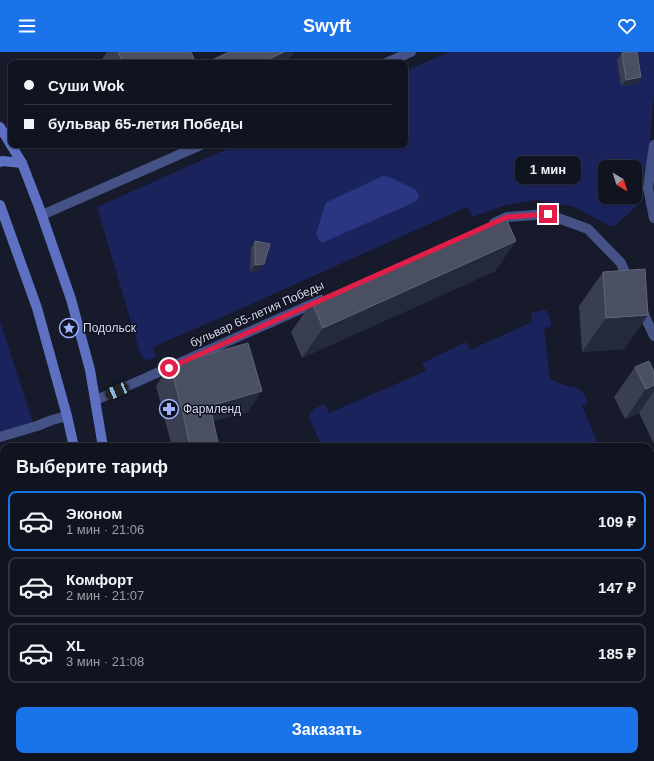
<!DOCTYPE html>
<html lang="ru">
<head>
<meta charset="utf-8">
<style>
	:root { --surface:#101420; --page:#1e212d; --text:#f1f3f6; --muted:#9c9ea5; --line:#30333e; --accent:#1a73e8 }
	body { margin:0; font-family:Arial,sans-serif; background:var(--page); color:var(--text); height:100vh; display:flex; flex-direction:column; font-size:15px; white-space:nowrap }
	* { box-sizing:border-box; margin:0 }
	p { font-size:13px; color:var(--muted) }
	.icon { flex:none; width:22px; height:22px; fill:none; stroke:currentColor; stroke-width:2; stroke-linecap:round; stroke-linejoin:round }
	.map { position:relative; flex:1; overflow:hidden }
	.details { position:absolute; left:0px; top:391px; width:654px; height:318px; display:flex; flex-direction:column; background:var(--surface); border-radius:12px 12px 0 0; box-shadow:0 1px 3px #0004,0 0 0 1px var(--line) }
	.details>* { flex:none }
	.top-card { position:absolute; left:8px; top:8px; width:400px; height:88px; border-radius:8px; box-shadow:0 1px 3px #0004,0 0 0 1px var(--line); display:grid; align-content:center; height:88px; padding:0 16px; background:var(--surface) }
	.needle { width:26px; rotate:142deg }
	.buttons { position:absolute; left:598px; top:108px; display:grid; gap:8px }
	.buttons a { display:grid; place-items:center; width:44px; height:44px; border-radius:8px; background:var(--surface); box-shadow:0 1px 3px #0004,0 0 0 1px var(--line); font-size:20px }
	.end { position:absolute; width:18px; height:18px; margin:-9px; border:5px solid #e11d48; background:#fff; box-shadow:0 0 0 2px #fff }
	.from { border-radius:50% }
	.bubble { position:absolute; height:28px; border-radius:8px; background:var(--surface); box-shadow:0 1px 3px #0004,0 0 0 1px var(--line); font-size:13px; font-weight:600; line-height:28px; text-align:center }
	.car { position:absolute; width:12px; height:24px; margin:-12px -6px; border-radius:5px; box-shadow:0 0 3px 1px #0007; background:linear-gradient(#222 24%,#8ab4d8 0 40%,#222 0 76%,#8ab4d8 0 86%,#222 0) }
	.top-card b { display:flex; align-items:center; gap:14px; height:38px; font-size:15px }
	.top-card b+b { border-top:1px solid var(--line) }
	.top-card i { width:10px; height:10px; background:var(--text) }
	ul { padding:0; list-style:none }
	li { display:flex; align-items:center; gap:12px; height:60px; margin:0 8px 6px; padding:0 8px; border:2px solid var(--line); border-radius:8px }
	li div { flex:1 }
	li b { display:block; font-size:15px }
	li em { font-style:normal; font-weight:600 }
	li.on { border-color:var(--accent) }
	li>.icon { width:36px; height:36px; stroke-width:1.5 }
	h2 { padding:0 16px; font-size:18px; line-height:48px }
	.cta { display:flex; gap:8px; margin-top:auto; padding:8px 16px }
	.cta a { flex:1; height:46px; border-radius:8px; background:var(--accent); color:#fff; font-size:16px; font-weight:600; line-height:46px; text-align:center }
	header { display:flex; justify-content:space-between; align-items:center; height:52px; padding:0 16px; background:var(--accent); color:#fff; font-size:18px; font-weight:600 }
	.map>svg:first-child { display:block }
</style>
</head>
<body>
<header><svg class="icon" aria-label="menu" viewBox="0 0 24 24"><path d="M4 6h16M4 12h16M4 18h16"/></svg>Swyft<svg class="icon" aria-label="heart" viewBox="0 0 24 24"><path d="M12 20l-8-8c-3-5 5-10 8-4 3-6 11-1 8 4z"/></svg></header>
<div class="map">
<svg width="654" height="709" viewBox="0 0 654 709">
	<rect width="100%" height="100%" fill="#161a2b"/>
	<polygon fill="#1f253b" points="327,705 636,705 637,709 329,709"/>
	<g fill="#1a235b" fill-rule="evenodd">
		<path d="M449,0h205v40l-3,38 -9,71 -26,24 -6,1 -36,-19 -38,-7 -30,5 -31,11h-3l-5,-9 -238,107 -76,33 3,10c-7,3 -9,5 -15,-1l-44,-149 139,-62h169v-74zM605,115h30v30h-30z"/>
		<path d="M543,258l4,1c3,5 4,9 4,15l-7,3 6,50c5,2 12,6 18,7 14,2 14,4 20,17l-6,3 17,41h-277l-13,-30c3,-9 8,-10 16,-13l4,9 97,-42 -4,-8 44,-21 4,8 62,-28 -1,-9z"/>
		<polygon points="0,269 33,371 2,384 0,380"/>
		<polygon points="263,705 327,705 329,709 262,709"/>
	</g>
	<polygon fill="#2a3682" points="383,124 389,125 416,138 419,143 417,149 324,190 322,190 319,188 316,182 325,153 327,150"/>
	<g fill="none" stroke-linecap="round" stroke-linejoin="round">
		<g stroke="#455285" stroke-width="10">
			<polyline points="386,11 411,0"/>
			<polyline points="654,93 648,136 654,166"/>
			<polyline points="42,163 201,93"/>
			<polyline points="494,171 507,165 547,162 588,177 621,211 629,230"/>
			<polyline points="640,254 654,284"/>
			<polyline points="96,348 321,248"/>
			<polyline points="0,385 37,374 52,368 67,364"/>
		</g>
		<g stroke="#5d70c1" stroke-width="10">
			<polyline points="0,75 11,93"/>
			<polyline points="11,93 22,111 39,155 71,247 90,318 103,395"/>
			<polyline points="0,110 2,109 22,111"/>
			<polyline points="0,153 37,256 67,364 74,395"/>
			<polyline points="112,709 112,705"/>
		</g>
	</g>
	<g fill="#393f50">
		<polygon points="107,0 191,0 196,11 99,11"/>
		<polygon points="622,1 641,25 636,32 621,34 617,8"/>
		<polygon points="126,93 137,93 131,96"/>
		<polygon points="255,189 259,219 250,220 251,196"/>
		<polygon points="516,189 495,219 302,306 291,280 312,250"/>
		<polygon points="603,220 648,263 624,297 582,300 579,254"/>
		<polygon points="170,313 248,360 213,369 219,395 172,395 156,334"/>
		<polygon points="635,315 654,320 654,392 639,361 625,367 614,345"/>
		<polygon points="654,418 654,471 650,473 650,420"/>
		<polygon points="4,446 4,458 0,453 0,452"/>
		<polygon points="4,522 4,563 1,527"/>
		<polygon points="4,576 4,643 2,643 0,623 0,582"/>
		<polygon points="654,619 654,626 652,622"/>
		<polygon points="19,705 53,705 53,709 16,709"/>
		<rect x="198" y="705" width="46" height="4"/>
		<polygon points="381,705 591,705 592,709 383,709"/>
	</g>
	<g fill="#24293b">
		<polygon points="284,0 294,0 287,11 261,11"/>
		<polygon points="641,25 636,32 621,34 626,28"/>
		<polygon points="516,189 495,219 302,306 323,276"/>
		<polygon points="264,212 259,219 250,220 255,213"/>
		<polygon points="648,263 624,297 582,300 606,266"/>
		<polygon points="654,333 654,339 639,361 625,367 646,337"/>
		<polygon points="262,339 248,360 195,374 210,354"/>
		<polygon points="654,445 654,446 650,451 650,447"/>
		<polygon points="654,450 654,457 650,463 650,455"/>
		<polygon points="654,461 654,471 650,473 650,467"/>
	</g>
	<g fill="#4a5061" stroke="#606676">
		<polygon points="118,0 191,0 196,11 123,11"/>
		<polygon points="229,0 284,0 261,11 206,11"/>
		<polygon points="627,0 637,0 641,25 626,28 622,1"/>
		<polygon points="505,164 516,189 323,276 312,250"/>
		<polygon points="255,189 270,192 264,212 255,213"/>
		<polygon points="645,217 648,263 606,266 603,220"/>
		<polygon points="248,291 262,339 210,354 219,395 190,395 183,361 170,313"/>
		<polygon points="649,309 654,320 654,333 646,337 635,315"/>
		<polygon points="654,418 654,445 650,447 650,420"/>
		<rect x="28" y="705" width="25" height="4"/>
		<polygon points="219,705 244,705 244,709 218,709"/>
		<polygon points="396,705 591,705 592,709 398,709"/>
	</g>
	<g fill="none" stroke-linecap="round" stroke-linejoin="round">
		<polyline stroke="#e11d48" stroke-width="5" points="169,316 507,165 548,162"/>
	</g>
	<defs>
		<symbol id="sight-ring" viewBox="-11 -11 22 22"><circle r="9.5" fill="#0d1121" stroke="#9fb3fd" stroke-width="1.5"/><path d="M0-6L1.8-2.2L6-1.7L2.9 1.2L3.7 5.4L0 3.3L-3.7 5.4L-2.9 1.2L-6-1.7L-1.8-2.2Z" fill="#9fb3fd"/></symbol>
		<symbol id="pharmacy-ring" viewBox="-11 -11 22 22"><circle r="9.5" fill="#0d1121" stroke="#9fb3fd" stroke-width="1.5"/><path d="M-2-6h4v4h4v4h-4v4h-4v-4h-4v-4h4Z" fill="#9fb3fd"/></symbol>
	</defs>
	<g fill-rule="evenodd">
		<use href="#sight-ring" x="58" y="265" width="22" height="22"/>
		<use href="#pharmacy-ring" x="158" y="346" width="22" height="22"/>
	</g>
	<g text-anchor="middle" stroke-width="3" stroke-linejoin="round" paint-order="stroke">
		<g font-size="12" fill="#d8dce8" stroke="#0d1121">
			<text transform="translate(257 262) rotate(-24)" y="4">бульвар 65-летия Победы</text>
		</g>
		<g font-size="12" fill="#d8dce8" stroke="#0d1121" text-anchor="start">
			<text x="83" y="280">Подольск</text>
			<text x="183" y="361">Фармленд</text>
		</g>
	</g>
</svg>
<div class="buttons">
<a><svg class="needle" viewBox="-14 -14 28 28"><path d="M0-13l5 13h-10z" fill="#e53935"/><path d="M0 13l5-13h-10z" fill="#9c9ea5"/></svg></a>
</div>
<i class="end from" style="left:169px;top:316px"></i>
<i class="end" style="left:548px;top:162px"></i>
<div class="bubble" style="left:515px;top:104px;width:66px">1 мин</div>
<i class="car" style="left:117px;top:339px;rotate:247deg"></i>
<div class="top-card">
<b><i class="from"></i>Суши Wok</b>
<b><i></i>бульвар 65-летия Победы</b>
</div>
<section class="details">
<h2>Выберите тариф</h2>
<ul>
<li class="on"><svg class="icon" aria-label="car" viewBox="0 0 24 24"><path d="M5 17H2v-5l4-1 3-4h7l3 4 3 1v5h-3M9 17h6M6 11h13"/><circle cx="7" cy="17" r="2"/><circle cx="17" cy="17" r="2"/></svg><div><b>Эконом</b><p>1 мин · 21:06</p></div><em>109 ₽</em></li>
<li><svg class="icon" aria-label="car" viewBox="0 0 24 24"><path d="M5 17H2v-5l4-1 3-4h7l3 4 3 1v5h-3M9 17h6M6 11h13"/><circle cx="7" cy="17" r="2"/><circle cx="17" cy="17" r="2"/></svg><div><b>Комфорт</b><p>2 мин · 21:07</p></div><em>147 ₽</em></li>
<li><svg class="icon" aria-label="car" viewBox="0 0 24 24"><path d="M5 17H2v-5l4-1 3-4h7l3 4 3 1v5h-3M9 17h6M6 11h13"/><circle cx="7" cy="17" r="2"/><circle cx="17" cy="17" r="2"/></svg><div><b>XL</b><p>3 мин · 21:08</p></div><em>185 ₽</em></li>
</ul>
<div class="cta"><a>Заказать</a></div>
</section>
</div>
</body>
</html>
